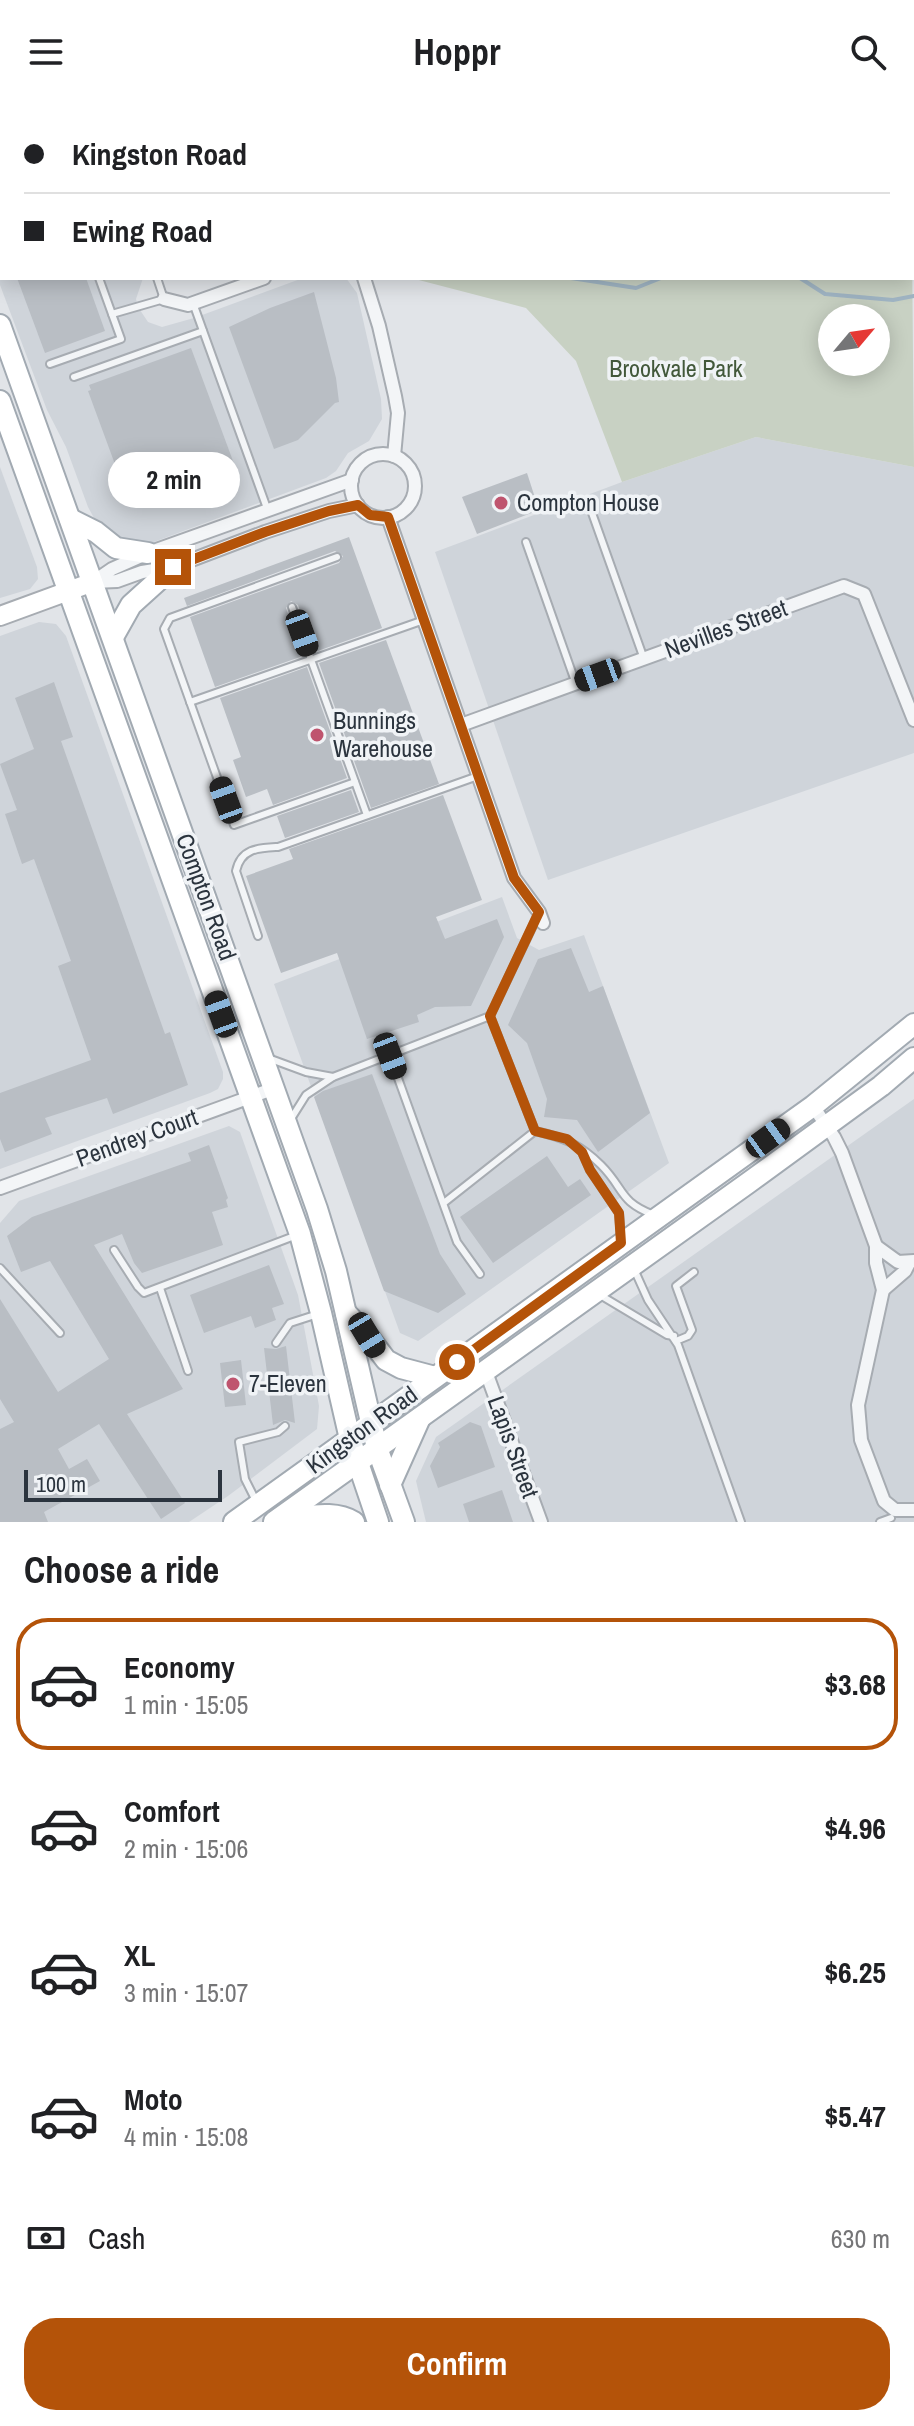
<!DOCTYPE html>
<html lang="en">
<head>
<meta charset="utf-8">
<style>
	:root { --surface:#fff; --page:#f2f2f2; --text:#202124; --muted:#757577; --line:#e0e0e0; --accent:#b45309 }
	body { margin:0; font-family:"Archivo Narrow",sans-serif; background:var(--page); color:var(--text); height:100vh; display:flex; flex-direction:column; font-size:30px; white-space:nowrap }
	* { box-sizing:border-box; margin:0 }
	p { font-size:26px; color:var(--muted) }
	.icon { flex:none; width:44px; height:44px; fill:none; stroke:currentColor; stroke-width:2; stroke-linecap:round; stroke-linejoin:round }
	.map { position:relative; height:1418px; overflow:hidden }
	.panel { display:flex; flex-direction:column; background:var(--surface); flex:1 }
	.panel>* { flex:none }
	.top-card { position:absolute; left:0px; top:0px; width:914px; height:176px; box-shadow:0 4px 20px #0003; display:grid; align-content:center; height:176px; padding:0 24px; background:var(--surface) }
	.needle { width:52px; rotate:61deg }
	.controls { position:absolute; left:818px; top:200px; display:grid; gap:16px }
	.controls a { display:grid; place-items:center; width:72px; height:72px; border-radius:50%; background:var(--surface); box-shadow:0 4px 20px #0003; font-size:40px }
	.scale { position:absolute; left:24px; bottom:20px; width:198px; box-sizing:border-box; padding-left:8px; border:4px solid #2b343e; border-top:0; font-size:22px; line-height:28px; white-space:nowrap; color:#2b343e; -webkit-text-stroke:6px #f0f3f6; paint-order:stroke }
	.end { position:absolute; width:36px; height:36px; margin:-18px; border:10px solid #b45309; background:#fff; box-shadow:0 0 0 4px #fff }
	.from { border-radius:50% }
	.bubble { position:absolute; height:56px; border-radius:28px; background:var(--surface); box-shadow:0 4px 20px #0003; font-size:26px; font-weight:800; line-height:56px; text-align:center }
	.car { position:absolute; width:24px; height:48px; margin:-24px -12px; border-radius:10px; box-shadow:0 0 6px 2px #0007; background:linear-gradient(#222 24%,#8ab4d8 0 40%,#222 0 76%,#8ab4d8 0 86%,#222 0) }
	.top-card b { display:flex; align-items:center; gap:28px; height:76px; font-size:30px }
	.top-card b+b { border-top:2px solid var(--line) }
	.top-card i { width:20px; height:20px; background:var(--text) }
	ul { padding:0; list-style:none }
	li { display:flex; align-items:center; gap:24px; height:132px; margin:0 16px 12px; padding:0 8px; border:4px solid transparent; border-radius:32px }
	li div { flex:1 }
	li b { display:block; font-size:30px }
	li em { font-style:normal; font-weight:800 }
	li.current { border-color:var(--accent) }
	li>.icon { width:72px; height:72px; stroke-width:1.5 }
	h2 { padding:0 24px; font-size:36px; line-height:96px }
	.pay { display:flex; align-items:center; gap:20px; height:88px; padding:0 24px; font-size:30px }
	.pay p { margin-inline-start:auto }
	.button { display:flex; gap:16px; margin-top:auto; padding:16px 24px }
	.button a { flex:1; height:92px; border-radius:32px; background:var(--accent); color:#fff; font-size:32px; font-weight:800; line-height:92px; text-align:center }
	header { display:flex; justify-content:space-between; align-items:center; height:104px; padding:0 24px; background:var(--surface); font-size:36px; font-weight:800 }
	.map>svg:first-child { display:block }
</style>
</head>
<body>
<header><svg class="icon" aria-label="menu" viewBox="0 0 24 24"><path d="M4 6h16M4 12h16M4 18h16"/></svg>Hoppr<svg class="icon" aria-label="search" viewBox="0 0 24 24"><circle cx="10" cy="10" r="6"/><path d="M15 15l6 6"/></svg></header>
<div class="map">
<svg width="914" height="1418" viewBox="0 0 914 1418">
	<rect width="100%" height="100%" fill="#e1e4e8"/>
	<g fill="#cfd4da">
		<polygon points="0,0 285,0 286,2 2,2 2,174 143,174 136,195 138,203 148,218 162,223 194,214 303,174 346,174 357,189 381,295 382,315 369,337 348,349 336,367 326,374 143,442 136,444 100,425 88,403 66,343 47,306 0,181"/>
		<polygon points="756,333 914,363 914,649 548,776 435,448 622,378"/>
		<polygon points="0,363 37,463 38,475 30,485 0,494"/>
		<polygon points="39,518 56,520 66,532 223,968 223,975 218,985 210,989 0,1065 0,532"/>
		<polygon points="502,793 517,834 539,846 584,831 669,1059 418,1237 400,1229 274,880"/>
		<polygon points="914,995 914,1418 426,1418 416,1377 436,1333"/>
		<polygon points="229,1022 240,1028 298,1191 319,1302 317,1325 228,1392 189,1418 0,1418 0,1119 19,1097"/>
	</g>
	<path fill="#c8d1c3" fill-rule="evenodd" d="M912,140l2,223 -158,-30 -134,45 -46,-121 -50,-53 -115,-30h501zM832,214h44v44h-44z"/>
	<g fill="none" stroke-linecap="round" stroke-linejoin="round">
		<g stroke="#a0b5c4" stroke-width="4">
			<polyline points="364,0 365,2"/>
			<polyline points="571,174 636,184 661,174"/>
			<polyline points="800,174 825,190 893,196 914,192"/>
		</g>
	</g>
	<g fill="#b9bec4">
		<polygon points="17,174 86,174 105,227 45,249"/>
		<polygon points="314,188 336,274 339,298 335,299 298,336 274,345 229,223 270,204"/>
		<polygon points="191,244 236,365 171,389 170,384 146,393 126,383 118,362 116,363 88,287 91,286 89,281"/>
		<polygon points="527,369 539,406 477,430 462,393"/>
		<polygon points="349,433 382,524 315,548 298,501 291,497 286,504 303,552 215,583 190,513 339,459 343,452 335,447 187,502 184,494"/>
		<polygon points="386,536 439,680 371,704 319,559"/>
		<polygon points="307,563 347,674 273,701 267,685 246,693 233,656 241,653 220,594"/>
		<polygon points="54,578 73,633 61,637 165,930 170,928 188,981 113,1010 107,994 45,1014 52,1030 5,1048 0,1035 0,989 91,956 58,862 71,857 34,755 22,760 5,710 17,706 0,660 34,645 15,594"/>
		<polygon points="351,686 359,708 285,734 277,712"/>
		<polygon points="443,691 482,796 436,813 445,835 497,815 504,833 471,902 435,903 417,911 419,918 367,935 337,849 281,869 246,772 293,755 289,745"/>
		<polygon points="571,844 589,888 603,882 650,1009 598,1048 577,1016 544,1013 547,995 527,939 508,921 538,855"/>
		<polygon points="372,970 440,1150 466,1190 438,1209 384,1187 314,993 323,987"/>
		<polygon points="209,1041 228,1094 226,1096 228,1103 212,1108 223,1141 142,1169 134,1159 122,1130 94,1141 183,1285 127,1310 185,1399 161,1415 99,1320 58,1345 69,1365 87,1355 100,1377 44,1408 48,1418 0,1418 0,1325 14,1318 0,1295 0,1195 58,1288 109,1255 50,1157 21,1168 7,1132 32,1113 191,1057 188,1049"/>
		<polygon points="547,1052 568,1083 580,1075 591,1091 493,1159 460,1113"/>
		<polygon points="269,1161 284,1200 272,1204 276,1216 255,1224 251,1212 204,1229 190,1191"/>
		<polygon points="286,1242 295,1319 285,1316 273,1321 264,1244 276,1245"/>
		<polygon points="241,1256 246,1301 225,1303 220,1259"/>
		<polygon points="470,1318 481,1322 495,1363 438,1384 430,1362 440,1343 438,1339"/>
		<polygon points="502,1386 513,1418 469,1418 463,1400"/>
	</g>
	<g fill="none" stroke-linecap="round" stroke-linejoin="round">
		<defs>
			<g id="service">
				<polyline points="193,199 268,407"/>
				<polyline points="112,210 164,195 157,174"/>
				<polyline points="50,260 121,235 99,174"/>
				<polyline points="74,273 203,227"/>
				<polyline points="592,409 644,555"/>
				<polyline points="526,438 576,580"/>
				<polyline points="337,453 170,514 164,525 234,721 355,678"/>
				<polyline points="292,503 367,711"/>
				<polyline points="190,598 424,516"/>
				<path d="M258,832l-22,-65c5,-23 23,-23 42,-24l200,-71"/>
				<polyline points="490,912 538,811"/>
				<polyline points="390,952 457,1138 480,1170"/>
				<polyline points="268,954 306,968 333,973"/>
				<polyline points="289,1018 306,991 333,973 490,912 535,1027"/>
				<polyline points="582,1048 590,1066 619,1109 621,1133"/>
				<path d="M445,1098l90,-71c27,6 45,13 66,34 24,24 17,36 53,50"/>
				<polyline points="114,1146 138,1183 144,1189 297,1131"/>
				<polyline points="0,1164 60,1229"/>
				<polyline points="634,1165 648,1196 678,1241 741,1418"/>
				<polyline points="160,1184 188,1267"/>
				<polyline points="600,1191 667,1231 674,1232"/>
				<polyline points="676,1237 688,1232 692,1226 676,1182 694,1168"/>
				<polyline points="276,1239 290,1219 318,1210"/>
				<polyline points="256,1397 245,1375 239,1338 278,1328 285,1322"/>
				<polyline points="880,1418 891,1414"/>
			</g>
			<g id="minor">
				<polyline points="299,0 300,2"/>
				<polyline points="534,0 535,2"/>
				<polyline points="812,0 813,2"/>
				<polyline points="637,2 639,0"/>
				<polyline points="364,174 379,222 395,292 398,309 394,352"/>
				<polyline points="164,195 188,201 264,174"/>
				<circle cx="383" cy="382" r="32"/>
				<polyline points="388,413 514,774 539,808 543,819"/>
				<polyline points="93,478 112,465 148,449 352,376"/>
				<polyline points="93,478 117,477 142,468 173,463 265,428 329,407 358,401"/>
				<polyline points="461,621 844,482 864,490 914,616"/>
				<polyline points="813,1002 834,1033 842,1049 876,1142 876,1159 883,1186 858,1301 861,1336 884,1397 895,1406 914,1406"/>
				<polyline points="0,1084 275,984"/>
				<polyline points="876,1142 898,1158 914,1157"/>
				<polyline points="883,1186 905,1167 909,1159"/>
				<polyline points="486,1268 541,1418"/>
			</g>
			<polyline id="secondary" points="0,512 93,478"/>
			<g id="primary">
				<polyline points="0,221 317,1105 336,1167 377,1344 404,1418"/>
				<polyline points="0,297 300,1130 321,1209 350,1335 378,1418"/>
				<polyline points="70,415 96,428 116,444 148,449"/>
				<polyline points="113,533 131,501 173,463"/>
				<polyline points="346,1209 367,1231 386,1256 401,1264 435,1273"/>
				<polyline points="390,1381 420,1314"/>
				<path d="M280,1414c25,0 52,-9 74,4"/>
				<polyline points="234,1418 813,1002 914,920"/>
				<polyline points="274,1418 748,1079 881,982 914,954"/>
			</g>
		</defs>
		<use href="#service" stroke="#a7acb2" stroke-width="10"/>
		<use href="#minor" stroke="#a7acb2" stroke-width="16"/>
		<use href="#secondary" stroke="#a7acb2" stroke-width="22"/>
		<use href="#primary" stroke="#a2aab2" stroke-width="24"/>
		<use href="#service" stroke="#f3f5f7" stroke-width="6"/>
		<use href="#minor" stroke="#f3f5f7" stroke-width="12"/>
		<use href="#secondary" stroke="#fff" stroke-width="18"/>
		<use href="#primary" stroke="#fff" stroke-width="20"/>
	</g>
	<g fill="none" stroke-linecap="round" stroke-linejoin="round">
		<polyline stroke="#b45309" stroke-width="10" points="173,463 265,428 329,407 358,401 370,411 388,413 514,774 539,808 490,912 535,1027 567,1035 582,1048 590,1066 619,1109 621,1139 457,1258"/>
	</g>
	<g fill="#bf546e" stroke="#f0f3f6" stroke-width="3">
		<circle cx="501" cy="399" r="8"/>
		<circle cx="317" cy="631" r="8"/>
		<circle cx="233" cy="1280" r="8"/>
	</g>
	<g text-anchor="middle" stroke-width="7" stroke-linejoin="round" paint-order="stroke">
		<g font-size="24" fill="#42583a" stroke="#f0f3f6">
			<text x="676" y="273">Brookvale Park</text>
		</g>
		<g font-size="24" fill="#2b343e" stroke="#f0f3f6" text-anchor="start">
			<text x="517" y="407">Compton House</text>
			<text x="333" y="625">Bunnings<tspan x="333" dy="28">Warehouse</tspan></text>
			<text x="249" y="1288">7-Eleven</text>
		</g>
		<g font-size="24" fill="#2b343e" stroke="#f0f3f6">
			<text transform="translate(726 525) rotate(-20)" y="8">Nevilles Street</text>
			<text transform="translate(206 793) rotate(70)" y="8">Compton Road</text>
			<text transform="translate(137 1034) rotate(-20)" y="8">Pendrey Court</text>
			<text transform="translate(362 1326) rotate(-36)" y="8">Kingston Road</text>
			<text transform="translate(513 1343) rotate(70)" y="8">Lapis Street</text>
		</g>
	</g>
</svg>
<div class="controls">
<a><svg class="needle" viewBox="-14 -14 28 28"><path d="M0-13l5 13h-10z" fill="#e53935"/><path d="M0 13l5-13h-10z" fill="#757577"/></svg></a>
</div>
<div class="scale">100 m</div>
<i class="end from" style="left:457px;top:1258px"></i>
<i class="end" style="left:173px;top:463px"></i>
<div class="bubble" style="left:108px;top:348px;width:132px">2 min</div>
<i class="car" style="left:302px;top:529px;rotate:160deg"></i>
<i class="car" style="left:598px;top:571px;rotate:250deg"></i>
<i class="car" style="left:226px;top:696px;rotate:340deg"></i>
<i class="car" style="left:221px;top:910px;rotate:340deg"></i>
<i class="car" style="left:390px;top:952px;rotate:159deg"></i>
<i class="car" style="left:768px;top:1034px;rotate:54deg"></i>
<i class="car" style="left:367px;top:1231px;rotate:149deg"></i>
<div class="top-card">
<b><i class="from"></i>Kingston Road</b>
<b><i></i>Ewing Road</b>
</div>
</div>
<section class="panel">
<h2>Choose a ride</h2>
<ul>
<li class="current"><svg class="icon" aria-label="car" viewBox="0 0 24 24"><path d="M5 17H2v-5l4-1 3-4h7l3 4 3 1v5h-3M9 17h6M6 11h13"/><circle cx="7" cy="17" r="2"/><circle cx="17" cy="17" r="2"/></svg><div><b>Economy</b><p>1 min · 15:05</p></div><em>$3.68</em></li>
<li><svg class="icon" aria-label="car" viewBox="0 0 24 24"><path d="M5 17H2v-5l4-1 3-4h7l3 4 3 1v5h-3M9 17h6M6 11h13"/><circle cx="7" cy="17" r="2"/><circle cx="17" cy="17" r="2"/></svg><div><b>Comfort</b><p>2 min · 15:06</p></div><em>$4.96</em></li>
<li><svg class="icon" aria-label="car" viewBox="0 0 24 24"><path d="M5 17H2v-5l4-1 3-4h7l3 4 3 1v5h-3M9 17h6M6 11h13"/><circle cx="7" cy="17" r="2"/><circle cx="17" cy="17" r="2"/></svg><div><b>XL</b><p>3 min · 15:07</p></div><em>$6.25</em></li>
<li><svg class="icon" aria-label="car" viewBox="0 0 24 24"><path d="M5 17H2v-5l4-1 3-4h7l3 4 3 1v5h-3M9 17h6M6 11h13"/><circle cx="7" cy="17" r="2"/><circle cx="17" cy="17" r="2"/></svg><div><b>Moto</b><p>4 min · 15:08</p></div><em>$5.47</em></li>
</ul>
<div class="pay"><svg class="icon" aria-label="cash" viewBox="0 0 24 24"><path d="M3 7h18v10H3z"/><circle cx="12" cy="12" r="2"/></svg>Cash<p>630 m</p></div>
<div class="button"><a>Confirm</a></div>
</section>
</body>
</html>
